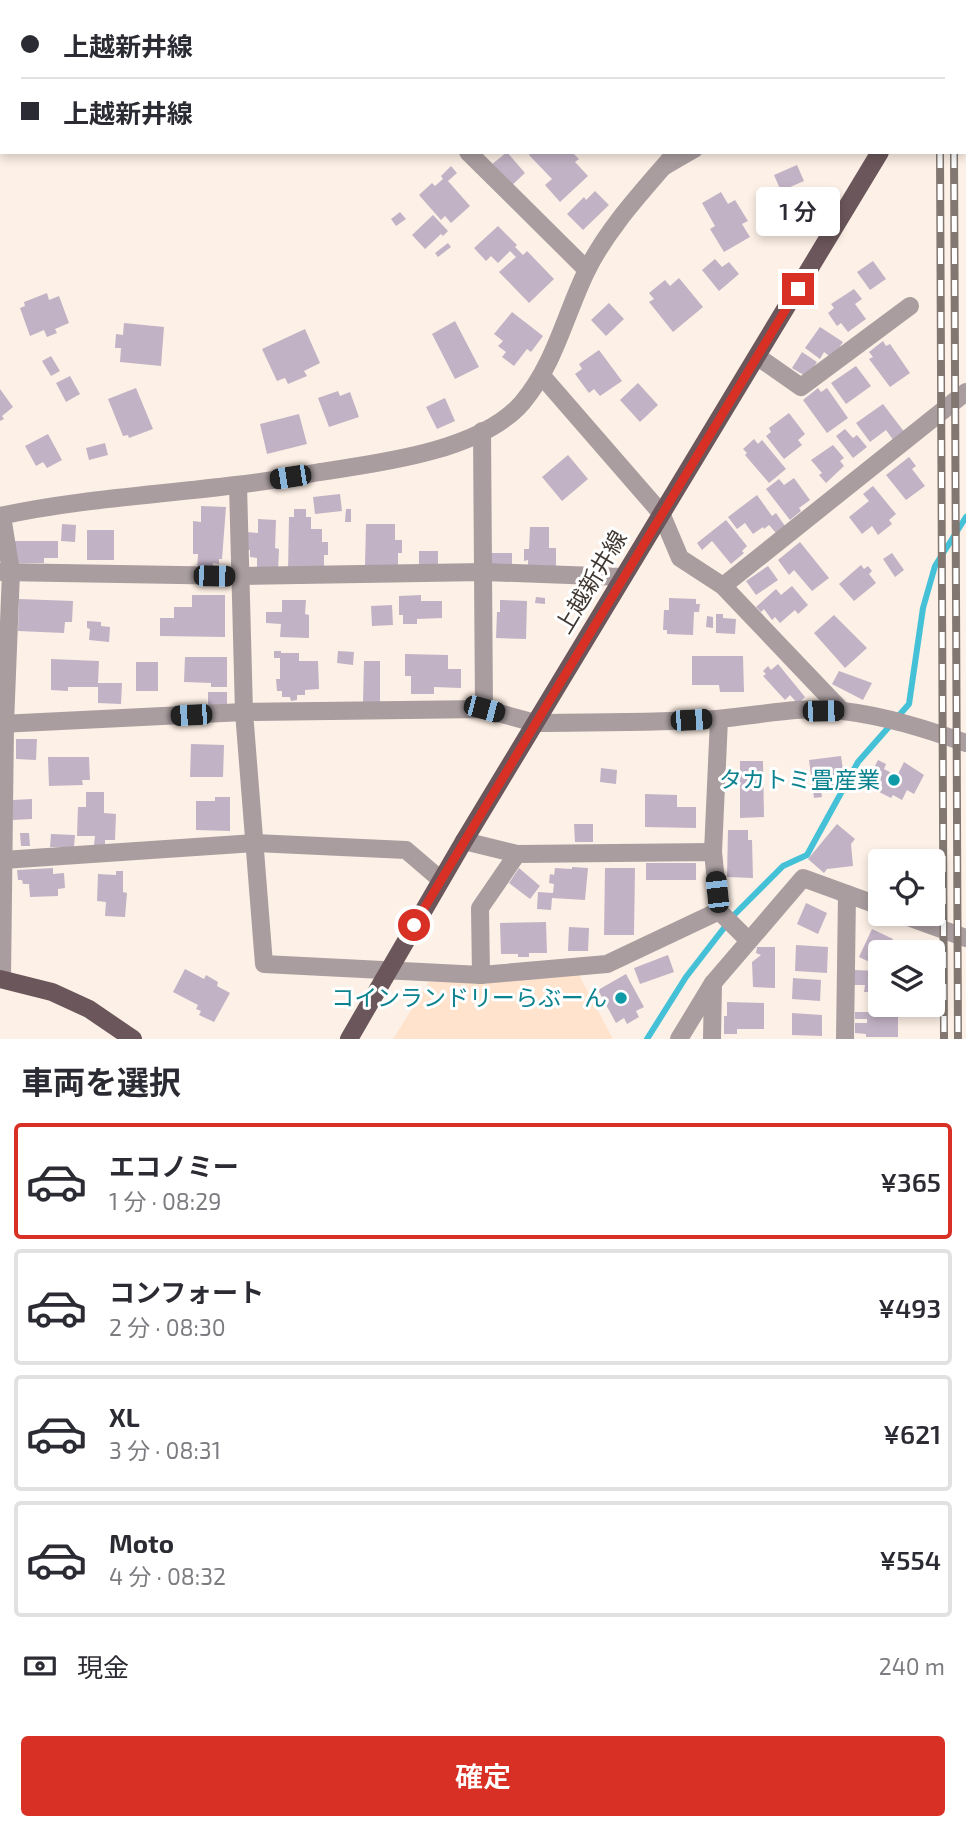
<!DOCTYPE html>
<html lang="ja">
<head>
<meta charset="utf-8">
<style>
	:root { --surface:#fff; --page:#f7f7f7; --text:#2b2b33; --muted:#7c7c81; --line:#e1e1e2; --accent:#d93025 }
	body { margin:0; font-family:"Exo 2","Noto Sans JP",sans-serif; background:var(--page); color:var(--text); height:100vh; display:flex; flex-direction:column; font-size:26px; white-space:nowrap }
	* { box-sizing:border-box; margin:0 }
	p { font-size:23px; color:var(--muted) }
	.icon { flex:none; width:38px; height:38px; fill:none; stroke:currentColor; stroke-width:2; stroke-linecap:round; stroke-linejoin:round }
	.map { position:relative; height:1039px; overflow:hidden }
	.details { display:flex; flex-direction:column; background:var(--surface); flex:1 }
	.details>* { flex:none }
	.banner { position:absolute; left:0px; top:0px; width:966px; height:154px; box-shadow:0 4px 10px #0003; display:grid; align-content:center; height:154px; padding:0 21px; background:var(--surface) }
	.tools { position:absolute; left:868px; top:849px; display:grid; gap:14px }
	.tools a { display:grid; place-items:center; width:77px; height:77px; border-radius:7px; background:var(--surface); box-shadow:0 4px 10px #0003; font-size:35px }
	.end { position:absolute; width:32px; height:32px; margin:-16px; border:9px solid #d93025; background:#fff; box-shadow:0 0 0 4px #fff }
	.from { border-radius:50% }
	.bubble { position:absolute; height:49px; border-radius:7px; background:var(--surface); box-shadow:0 4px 10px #0003; font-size:23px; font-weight:600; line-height:49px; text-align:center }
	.car { position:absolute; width:21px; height:42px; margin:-21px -10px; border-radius:9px; box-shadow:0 0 5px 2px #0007; background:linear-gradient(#222 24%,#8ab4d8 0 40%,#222 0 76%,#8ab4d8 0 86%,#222 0) }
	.banner b { display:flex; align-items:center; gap:24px; height:66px; font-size:26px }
	.banner b+b { border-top:2px solid var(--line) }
	.banner i { width:18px; height:18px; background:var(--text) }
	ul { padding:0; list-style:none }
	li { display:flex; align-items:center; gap:21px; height:116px; margin:0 14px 10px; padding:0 7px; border:4px solid var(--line); border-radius:7px }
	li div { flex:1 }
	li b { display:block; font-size:26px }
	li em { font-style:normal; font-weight:600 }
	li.active { border-color:var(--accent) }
	li>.icon { width:63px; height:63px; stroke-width:1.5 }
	h2 { padding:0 21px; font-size:32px; line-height:84px }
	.pay { display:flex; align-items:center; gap:18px; height:77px; padding:0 21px; font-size:26px }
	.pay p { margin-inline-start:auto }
	.button { display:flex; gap:14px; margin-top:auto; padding:14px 21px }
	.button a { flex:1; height:80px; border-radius:7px; background:var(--accent); color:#fff; font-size:28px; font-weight:600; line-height:80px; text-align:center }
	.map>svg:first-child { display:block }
</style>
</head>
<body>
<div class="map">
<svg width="966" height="1039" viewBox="0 0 966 1039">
	<rect width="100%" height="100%" fill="#fdf0e6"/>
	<polygon fill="#ffe3cd" points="579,975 613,1039 393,1039 429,982"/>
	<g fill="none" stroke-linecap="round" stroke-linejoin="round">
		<polyline stroke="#44c1d6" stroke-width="6" points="647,1039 686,977 734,915 783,866 807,855 858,762 909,704 923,608 935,566 966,517"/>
	</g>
	<g fill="#c2b2c5">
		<polygon points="507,152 525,173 510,187 491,165"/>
		<polygon points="532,152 572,152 579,159 575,162 588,176 560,202 545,185 552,179 529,155"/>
		<polygon points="797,165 804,181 781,191 774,175"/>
		<polygon points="451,166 457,173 448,181 470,206 451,223 445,216 441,220 419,195 432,183 435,186 443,179 441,176"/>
		<polygon points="595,191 609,205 583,230 567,214 584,197 586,200"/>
		<polygon points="721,192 728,204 735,200 748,221 742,224 750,237 724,252 710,229 715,226 702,203"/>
		<polygon points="400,212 406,219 396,226 391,219"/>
		<polygon points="433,215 448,231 443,236 441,234 425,249 412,235"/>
		<polygon points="498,226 517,245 515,247 523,255 527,251 554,279 529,303 499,272 516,257 510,251 498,263 491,256 486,261 474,248"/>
		<polygon points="448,243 451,247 438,257 435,253"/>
		<polygon points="715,259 722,267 729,262 739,274 719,291 702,270"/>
		<polygon points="873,261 886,279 870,290 857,272"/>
		<polygon points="679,278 703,307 673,332 649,302 654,299 649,293 665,280 670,286"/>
		<polygon points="854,289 862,299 855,304 866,319 848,332 841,323 837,326 828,313 834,308 831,304"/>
		<polygon points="47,293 49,300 59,296 69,323 55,329 57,333 47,337 44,330 30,336 20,308 25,306 24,302"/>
		<polygon points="609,303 624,319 606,336 591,320"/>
		<polygon points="512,312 543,336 531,352 527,349 514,366 502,357 506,352 498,346 503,341 494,334"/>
		<polygon points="455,321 479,367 455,379 432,334"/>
		<polygon points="124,323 164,327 161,366 120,362 121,348 115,348 116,334 123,335"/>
		<polygon points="820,327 843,342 832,358 824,352 820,359 805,348"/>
		<polygon points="305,329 320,363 304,371 307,376 288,384 285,378 277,381 262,349"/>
		<polygon points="883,341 886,346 890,344 910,373 890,387 869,359 873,357 869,352"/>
		<polygon points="599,350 622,381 600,396 594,389 589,393 575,374 582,369 579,364"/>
		<polygon points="802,352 817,362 807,377 792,368"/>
		<polygon points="51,356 60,371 51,376 42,361"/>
		<polygon points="856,366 871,386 846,404 831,383"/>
		<polygon points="70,376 80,394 66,402 56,383"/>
		<polygon points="638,383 658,405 640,422 620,400"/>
		<polygon points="136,388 153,429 129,438 128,435 123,436 108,399"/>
		<polygon points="818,388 821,392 827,388 848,418 827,433 803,400"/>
		<polygon points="0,389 13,407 2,416 4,419 0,421"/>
		<polygon points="338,391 340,396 350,392 359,417 329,427 318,398"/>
		<polygon points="445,398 455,421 437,429 426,407"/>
		<polygon points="883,404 905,433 894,441 886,430 870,442 856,423"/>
		<polygon points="789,413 805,434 798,440 802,445 784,459 766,436 771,432 769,428"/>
		<polygon points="299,414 307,444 267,454 260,424"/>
		<polygon points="845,429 853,438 857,435 867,447 853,458 836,436"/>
		<polygon points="48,434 62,460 47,468 43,462 36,466 25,446"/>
		<polygon points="754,439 758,444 762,440 786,469 769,483 745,455 747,453 743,449"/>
		<polygon points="105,443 108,455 89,460 86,448"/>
		<polygon points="833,445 844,458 840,461 844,466 826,483 819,475 822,473 811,460"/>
		<polygon points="568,455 588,479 562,501 542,477"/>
		<polygon points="909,457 916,466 912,469 925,486 906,500 886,475"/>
		<polygon points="794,478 810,500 799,508 801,511 790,520 766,489 779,479 784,485"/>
		<polygon points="873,486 896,514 889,520 892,524 878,535 872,526 862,534 849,517 869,501 863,494"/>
		<polygon points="340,494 342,511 315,514 313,497"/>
		<polygon points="757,495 772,516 776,513 785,526 776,533 769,525 764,529 763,527 753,534 745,523 737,529 728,517"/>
		<polygon points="201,506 226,507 222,559 219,559 219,564 213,563 213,572 197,572 198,554 193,554 193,521 201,522"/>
		<polygon points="294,509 306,509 306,517 311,517 311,529 322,529 322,542 328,542 328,555 324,555 324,568 288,572 289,517 294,517"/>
		<polygon points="346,509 351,509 351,522 345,522"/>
		<polygon points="258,519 276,520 275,548 279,549 278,571 257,570 257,558 250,557 250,550 246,550 246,532 258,533"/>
		<polygon points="726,520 747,546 742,551 744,553 731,564 712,541 702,550 697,543"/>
		<polygon points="62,524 76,525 75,542 61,541"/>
		<polygon points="366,524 395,524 395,540 402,540 402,553 398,553 398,565 365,565"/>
		<polygon points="530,527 549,527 549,548 556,548 556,569 528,571 528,560 524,561 524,549 529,549"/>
		<rect x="87" y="530" width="27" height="30"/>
		<polygon points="10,541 58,541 58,558 44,558 44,563 10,563"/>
		<polygon points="800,542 829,578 812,591 794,570 789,575 778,560"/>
		<rect x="419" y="551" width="19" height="18"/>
		<rect x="491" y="553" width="21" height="17"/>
		<polygon points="892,553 904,570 895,577 883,559"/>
		<polygon points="861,565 864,569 868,566 872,571 869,574 876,583 854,601 839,584"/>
		<polygon points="768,566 778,580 756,595 746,581"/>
		<polygon points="792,586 808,605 798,614 795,610 780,623 775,617 772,620 764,609 761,612 756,607 776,589 781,595"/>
		<polygon points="192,595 225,595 225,637 160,636 160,618 174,618 174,607 192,607"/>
		<polygon points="421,595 421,601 442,601 442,618 417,619 417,624 403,624 403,615 399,615 399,596"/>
		<polygon points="536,597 545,598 545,604 535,603"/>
		<polygon points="669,598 696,599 696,604 700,604 699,612 694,612 693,635 667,634 667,630 663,630 664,610 669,610"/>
		<polygon points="19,599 73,601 72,622 65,622 64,633 18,631"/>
		<polygon points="282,600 306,600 305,614 309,615 309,638 280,637 281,624 266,623 266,612 282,612"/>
		<polygon points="500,600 527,601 526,639 496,638 497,612 500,612"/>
		<polygon points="392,605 393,625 372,626 371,606"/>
		<polygon points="716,614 723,614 723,618 736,619 735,634 716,633"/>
		<polygon points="834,615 867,648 845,668 814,633"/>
		<polygon points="707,616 713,617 713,628 706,627"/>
		<polygon points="87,621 101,622 101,626 110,627 109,642 89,640 90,629 87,628"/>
		<polygon points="274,651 281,651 281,653 299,653 299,661 318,661 319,689 305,690 305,695 297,695 297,700 291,701 290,697 282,697 282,691 277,691 276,679 280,679 280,658 274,658"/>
		<polygon points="338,651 354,652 353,665 337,663"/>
		<polygon points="405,654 448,655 448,669 461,669 461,688 434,687 434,694 411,694 411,676 405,676"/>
		<polygon points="692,656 743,656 744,692 720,692 719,685 692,685"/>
		<polygon points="185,657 227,657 227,687 211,687 211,683 184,682"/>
		<polygon points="51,659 99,661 98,683 122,683 121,704 98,703 98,687 68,687 68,691 51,690"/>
		<polygon points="364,661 380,661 380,703 363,702"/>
		<rect x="136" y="662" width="22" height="29"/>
		<polygon points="778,664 805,697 798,704 790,695 785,700 763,676 766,674 763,671 768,666 771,670"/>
		<polygon points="839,671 872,683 863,700 832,684"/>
		<rect x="208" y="692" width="19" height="15"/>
		<polygon points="16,739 37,739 36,760 16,759"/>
		<polygon points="191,744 224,745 223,777 190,777"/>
		<polygon points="841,756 844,777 834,779 836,789 821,791 822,797 814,798 809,760"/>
		<polygon points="48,757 89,757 90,780 82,780 83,785 49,786"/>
		<polygon points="878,760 886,764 884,769 897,776 904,762 924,775 914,794 907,790 902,800 893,795 891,798 865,785"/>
		<polygon points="740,761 763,761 764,817 740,818"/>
		<polygon points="601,768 617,770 616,784 600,782"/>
		<polygon points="86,792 104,792 104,813 116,814 115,840 105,840 105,845 94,845 95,836 77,836 78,807 86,807"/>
		<polygon points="645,794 677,795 677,807 696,807 696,828 645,827"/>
		<polygon points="215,797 230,797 230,831 196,830 196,801 215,801"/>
		<polygon points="32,799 32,819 13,820 13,800"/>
		<polygon points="574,824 593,824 593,842 575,842"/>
		<polygon points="837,824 855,839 851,844 853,866 827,869 824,873 808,859"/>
		<polygon points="728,830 748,830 748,840 752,840 753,878 727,877"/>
		<polygon points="20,833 29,833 30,846 21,846"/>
		<polygon points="51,834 75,835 74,847 50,847"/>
		<rect x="646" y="863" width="50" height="17"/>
		<polygon points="572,867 588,868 585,900 552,898 551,910 537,909 538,892 553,893 554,884 549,883 550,874 554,875 555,868 572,869"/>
		<polygon points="53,868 53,874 64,873 65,888 58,889 58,896 30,897 29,884 23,884 22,880 18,880 17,870"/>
		<polygon points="519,868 540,886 530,899 509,883"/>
		<polygon points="605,868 635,868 634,935 604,935"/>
		<polygon points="116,871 123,871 123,892 127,893 125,917 105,916 106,902 97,901 98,874 116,875"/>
		<polygon points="806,903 827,913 818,934 797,924"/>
		<polygon points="546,922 547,953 529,953 529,957 518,957 518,954 501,954 500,923"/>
		<polygon points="569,927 589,928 588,951 568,951"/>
		<polygon points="872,929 893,939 888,952 880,952 880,967 859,957"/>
		<polygon points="796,945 828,947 827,973 795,971"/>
		<polygon points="757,947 775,947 775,988 753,987 752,962 761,955 756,953"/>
		<polygon points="668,955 674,972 640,984 634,968"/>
		<polygon points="185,969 204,979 206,975 218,982 217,986 230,993 214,1022 199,1015 201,1011 196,1009 198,1005 173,992"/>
		<polygon points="854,970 880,971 880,992 864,992 865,985 853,985"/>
		<polygon points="626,974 644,1007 636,1011 639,1017 627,1024 624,1018 616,1023 598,990"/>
		<polygon points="793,978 821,980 820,1001 792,999"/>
		<polygon points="727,1002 764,1003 764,1029 737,1029 737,1034 724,1034 724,1016 727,1016"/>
		<polygon points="855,1012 898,1012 898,1037 866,1037 866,1034 855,1033 855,1023 867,1023 867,1019 855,1019"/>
		<polygon points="792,1013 822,1015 822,1036 792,1035"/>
	</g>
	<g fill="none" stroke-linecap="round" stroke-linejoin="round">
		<polyline stroke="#a99d9f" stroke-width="10" points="666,170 697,152"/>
		<g stroke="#a99d9f" stroke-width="18">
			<polyline points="314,0 317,2"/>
			<polyline points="468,152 587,270"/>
			<polyline points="758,357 801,387 910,306"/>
			<polyline points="542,376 661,513 680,558 723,586 842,711"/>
			<polyline points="482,431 484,709"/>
			<polyline points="238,485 244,712 264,964 481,975 607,964 719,911 749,941"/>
			<polyline points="2,516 11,572 5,724 2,979"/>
			<polyline points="0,572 239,576 484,572 623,577"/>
			<polyline points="723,586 966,392"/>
			<polyline points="0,724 244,712 484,709 535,723"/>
			<polyline points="464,841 517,854 713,852 719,911"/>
			<polyline points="713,852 719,719"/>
			<polyline points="3,860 255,843 406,850 441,880"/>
			<polyline points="900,914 966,938"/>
			<polyline points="481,975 480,908 517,854"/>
			<polyline points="679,1039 713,983 803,878 880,906"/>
			<polyline points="712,1039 713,983"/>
			<polyline points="845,1039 847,894"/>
		</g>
		<g stroke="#a99d9f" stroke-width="18">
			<polyline points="806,2 807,0"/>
			<path d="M0,516c78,-17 157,-21 236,-31 28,-3 56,-8 84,-13 60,-9 160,-21 202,-69 33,-39 43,-88 65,-133 22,-44 57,-80 89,-118"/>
			<path d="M535,723c60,-1 121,0 181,-4 42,-3 85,-14 127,-8 42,5 83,18 123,32"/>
		</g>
		<g stroke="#6b575b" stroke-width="18">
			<polyline points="964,10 966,7"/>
			<polyline points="0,979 52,992 89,1009 133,1039"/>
			<polyline points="349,1039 464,841 880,152"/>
		</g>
		<defs>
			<g id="rail">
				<polyline points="939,0 939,2"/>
				<polyline points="953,0 953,2"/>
				<polyline points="940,152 944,1039"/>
				<polyline points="954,152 958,1039"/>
			</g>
		</defs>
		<use href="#rail" stroke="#827871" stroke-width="8"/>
		<use href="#rail" stroke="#fff" stroke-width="5" stroke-dasharray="16" stroke-linecap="butt"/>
	</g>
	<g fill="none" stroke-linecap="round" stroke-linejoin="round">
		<polyline stroke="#d93025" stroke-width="9" points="414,925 798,289"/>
	</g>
	<g fill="#0f9aa8" stroke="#fff" stroke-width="2.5">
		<circle cx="894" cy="780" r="7"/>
		<circle cx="621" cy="998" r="7"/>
	</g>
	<g text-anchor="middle" stroke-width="6" stroke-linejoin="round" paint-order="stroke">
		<g font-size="23" fill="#413832" stroke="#fff">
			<text transform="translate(591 582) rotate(-59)" y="8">上越新井線</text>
		</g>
		<g font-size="23" fill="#0d838f" stroke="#fff" text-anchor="end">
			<text x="880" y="788">タカトミ畳産業</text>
			<text x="607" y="1006">コインランドリーらぶーん</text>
		</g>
	</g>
</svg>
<div class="tools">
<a><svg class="icon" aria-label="locate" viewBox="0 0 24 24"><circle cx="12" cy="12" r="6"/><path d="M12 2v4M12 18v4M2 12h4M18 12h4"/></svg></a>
<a><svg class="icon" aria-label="layers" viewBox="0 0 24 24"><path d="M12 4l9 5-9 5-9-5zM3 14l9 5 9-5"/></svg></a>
</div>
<i class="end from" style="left:414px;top:925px"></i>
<i class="end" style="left:798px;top:289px"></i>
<div class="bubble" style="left:756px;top:187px;width:84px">1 分</div>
<i class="car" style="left:290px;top:477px;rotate:261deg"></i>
<i class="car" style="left:214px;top:576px;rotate:91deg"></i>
<i class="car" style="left:484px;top:709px;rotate:105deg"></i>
<i class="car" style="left:823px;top:711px;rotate:89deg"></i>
<i class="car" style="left:191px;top:715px;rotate:267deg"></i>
<i class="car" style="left:691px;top:720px;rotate:87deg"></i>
<i class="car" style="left:717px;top:892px;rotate:354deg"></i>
<div class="banner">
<b><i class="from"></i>上越新井線</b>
<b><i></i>上越新井線</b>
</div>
</div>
<section class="details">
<h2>車両を選択</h2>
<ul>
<li class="active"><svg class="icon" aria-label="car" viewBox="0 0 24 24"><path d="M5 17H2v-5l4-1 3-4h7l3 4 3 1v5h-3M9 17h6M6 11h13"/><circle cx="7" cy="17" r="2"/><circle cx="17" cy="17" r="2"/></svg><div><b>エコノミー</b><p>1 分 · 08:29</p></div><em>¥365</em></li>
<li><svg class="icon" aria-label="car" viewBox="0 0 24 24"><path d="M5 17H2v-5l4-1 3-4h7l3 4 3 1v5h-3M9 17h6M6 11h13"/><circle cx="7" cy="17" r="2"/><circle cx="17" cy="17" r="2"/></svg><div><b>コンフォート</b><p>2 分 · 08:30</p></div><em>¥493</em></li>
<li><svg class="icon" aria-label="car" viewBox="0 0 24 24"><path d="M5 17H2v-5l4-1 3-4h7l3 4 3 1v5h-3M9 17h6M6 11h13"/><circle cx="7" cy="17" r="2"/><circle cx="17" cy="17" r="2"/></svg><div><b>XL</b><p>3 分 · 08:31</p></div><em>¥621</em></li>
<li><svg class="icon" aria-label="car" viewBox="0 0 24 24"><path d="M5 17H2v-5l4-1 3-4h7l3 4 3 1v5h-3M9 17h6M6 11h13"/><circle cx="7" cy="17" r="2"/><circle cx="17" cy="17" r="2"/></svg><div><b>Moto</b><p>4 分 · 08:32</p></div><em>¥554</em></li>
</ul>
<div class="pay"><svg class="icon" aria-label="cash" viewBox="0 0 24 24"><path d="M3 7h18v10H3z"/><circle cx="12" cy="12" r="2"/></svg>現金<p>240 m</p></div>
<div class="button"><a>確定</a></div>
</section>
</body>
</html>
